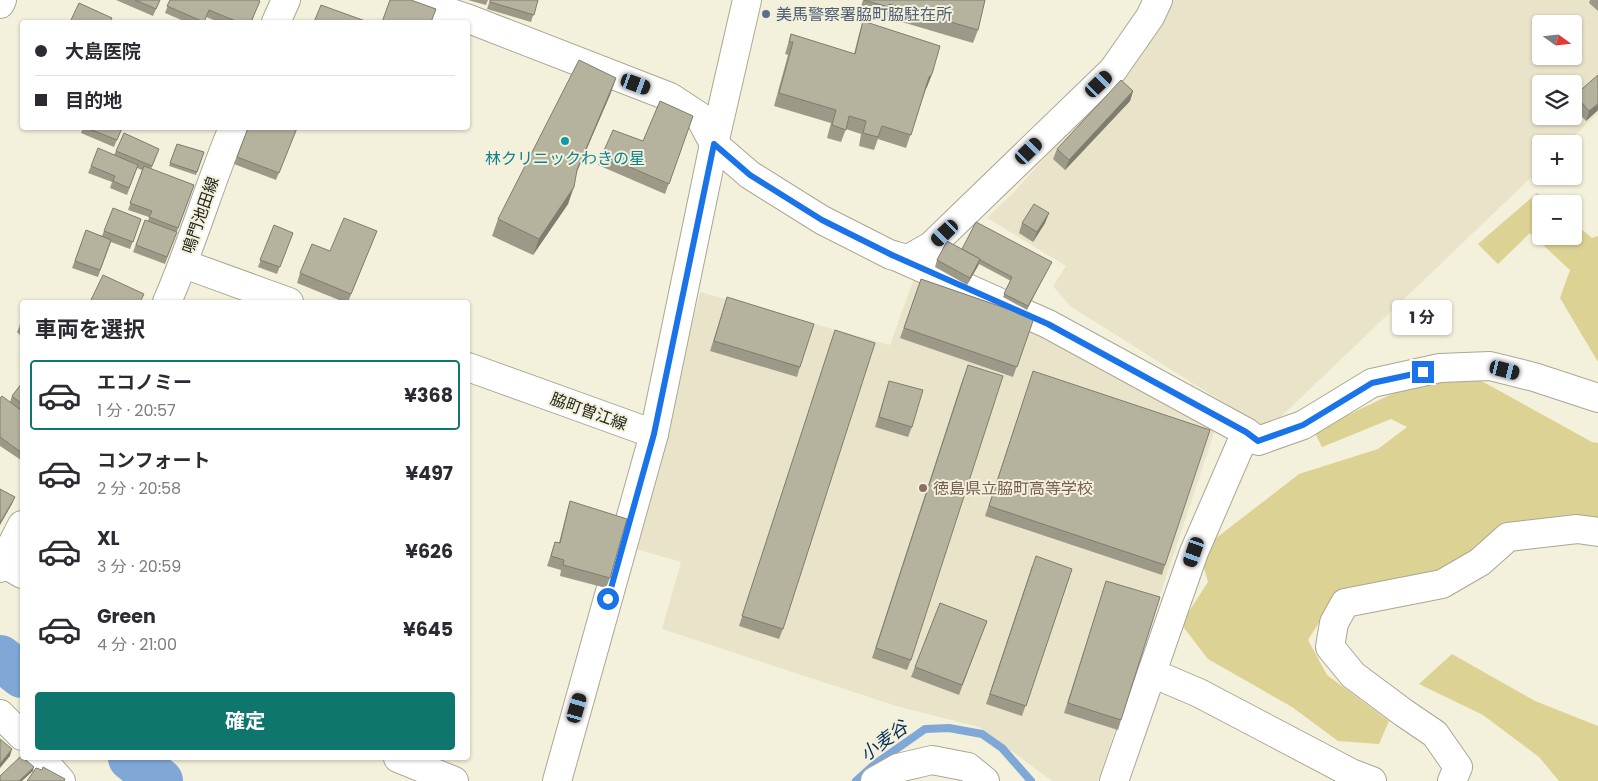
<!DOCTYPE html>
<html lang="ja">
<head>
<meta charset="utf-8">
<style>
	:root { --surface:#fff; --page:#f7f7f7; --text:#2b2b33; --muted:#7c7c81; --line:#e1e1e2; --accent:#0f766e }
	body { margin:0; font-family:Poppins,"Noto Sans JP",sans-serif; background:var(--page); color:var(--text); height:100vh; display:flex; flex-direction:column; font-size:19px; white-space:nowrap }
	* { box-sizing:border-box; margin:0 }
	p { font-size:16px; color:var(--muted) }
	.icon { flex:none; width:28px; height:28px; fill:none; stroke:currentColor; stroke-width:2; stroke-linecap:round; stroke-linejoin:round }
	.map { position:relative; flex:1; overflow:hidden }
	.side { position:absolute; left:20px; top:300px; width:450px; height:460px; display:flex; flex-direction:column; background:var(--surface); border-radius:5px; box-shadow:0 1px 4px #0004 }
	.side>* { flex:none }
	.hud { position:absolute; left:20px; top:20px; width:450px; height:110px; border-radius:5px; box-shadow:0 1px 4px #0004; display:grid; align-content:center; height:110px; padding:0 15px; background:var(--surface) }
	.needle { width:32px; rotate:105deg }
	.controls { position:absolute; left:1532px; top:15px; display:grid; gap:10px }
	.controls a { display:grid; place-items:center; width:50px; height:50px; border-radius:5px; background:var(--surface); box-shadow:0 1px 4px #0004; font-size:25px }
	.end { position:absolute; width:22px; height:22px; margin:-11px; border:6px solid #1a73e8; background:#fff; box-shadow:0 0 0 2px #fff }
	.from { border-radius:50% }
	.bubble { position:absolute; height:35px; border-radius:5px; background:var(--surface); box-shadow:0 1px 4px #0004; font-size:16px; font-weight:700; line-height:35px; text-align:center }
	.car { position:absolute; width:15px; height:30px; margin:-15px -8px; border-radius:6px; box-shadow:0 0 4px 1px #0007; background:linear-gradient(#222 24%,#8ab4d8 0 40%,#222 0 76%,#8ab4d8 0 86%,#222 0) }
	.hud b { display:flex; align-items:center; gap:18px; height:48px; font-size:19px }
	.hud b+b { border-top:1px solid var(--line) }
	.hud i { width:12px; height:12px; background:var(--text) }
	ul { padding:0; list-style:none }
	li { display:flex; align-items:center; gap:15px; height:70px; margin:0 10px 8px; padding:0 5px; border:2px solid transparent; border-radius:5px }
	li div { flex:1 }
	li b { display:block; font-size:19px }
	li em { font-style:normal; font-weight:700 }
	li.current { border-color:var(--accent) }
	li>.icon { width:45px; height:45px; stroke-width:1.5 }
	h2 { padding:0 15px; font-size:22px; line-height:60px }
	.primary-button { display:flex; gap:10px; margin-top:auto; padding:10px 15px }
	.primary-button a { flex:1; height:58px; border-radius:5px; background:var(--accent); color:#fff; font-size:20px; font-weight:700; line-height:58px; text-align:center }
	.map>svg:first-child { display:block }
</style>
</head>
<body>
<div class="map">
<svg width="1598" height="781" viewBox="0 0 1598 781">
	<rect width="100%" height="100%" fill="#f3f0db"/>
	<g fill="#e9e4c9" fill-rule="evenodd">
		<path d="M1168,0h430v113l-32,31h-25v24l-274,262 -197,-124 -17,-20 13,-20 -79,-48 27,-26 133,-149zM1541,24h33v32h-33zM1541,84h33v32h-33z"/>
		<polygon points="915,276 1040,329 1216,427 1098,781 1052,781 979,727 896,706 662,629 681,562 636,549 700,292 890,345"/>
	</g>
	<g fill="#dcd294">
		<polygon points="1537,193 1550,204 1541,204 1541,236 1574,236 1574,223 1592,238 1598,236 1598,362 1560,298 1570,270 1530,233 1498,264 1478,244"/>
		<polygon points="1476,378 1592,442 1598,443 1598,517 1578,517 1469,556 1432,577 1338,592 1308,640 1327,675 1389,721 1379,744 1338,741 1292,707 1208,659 1181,624 1208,582 1203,564 1215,539 1299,474 1378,449 1407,427 1391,419 1322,447 1314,431 1411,385"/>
		<polygon points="1452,654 1535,701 1598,726 1598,781 1559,781 1539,757 1483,715 1419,684"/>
	</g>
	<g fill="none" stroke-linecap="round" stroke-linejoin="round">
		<polyline stroke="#80a8d7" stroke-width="8" points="856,781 875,764 925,729 949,728 982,734 1002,748 1031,781"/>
		<g stroke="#80a8d7" stroke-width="46">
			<polyline points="0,658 22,675"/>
			<polyline points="131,758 160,781"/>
		</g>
		<defs>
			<g id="minor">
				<polyline points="412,0 469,19 670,97 699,116 714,144 750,175 822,220 891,255 908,259 931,246 1113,70 1150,17 1158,0"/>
				<polyline points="0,4 2,0"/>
				<polyline points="893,255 1048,324 1246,432 1194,552 1114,781"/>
				<polyline points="1246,432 1258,441 1303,425 1372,383 1440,368 1490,366 1534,377 1598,398"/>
				<polyline points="654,434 714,144 747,0"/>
				<polyline points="0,561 22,574"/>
				<polyline points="1152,673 1199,693 1351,773 1372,781"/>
				<polyline points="0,714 22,736"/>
				<polyline points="41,758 61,781"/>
				<polyline points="398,758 454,781"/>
				<polyline points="875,781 898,768 932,760 968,767 985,781"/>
				<polyline points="1452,781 1458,767 1435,734 1404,713 1353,675 1330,647 1334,623 1345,603 1442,584 1480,562 1508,537 1577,529 1598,532"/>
			</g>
			<g id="major">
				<polyline points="276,22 286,0"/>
				<polyline points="184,264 289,302"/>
				<path d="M167,302c25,-57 42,-117 66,-174"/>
				<polyline points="468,367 654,434 557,781"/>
				<polyline points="0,568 22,525"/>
			</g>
		</defs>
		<use href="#minor" stroke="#aaa793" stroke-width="30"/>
		<use href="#major" stroke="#aaa793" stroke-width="30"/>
		<use href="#minor" stroke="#fff" stroke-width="28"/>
		<use href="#major" stroke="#fff" stroke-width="28"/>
	</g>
	<g fill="#9c9988">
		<polygon points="116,0 160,0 153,16"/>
		<polygon points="170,0 258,0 252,22 219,22 206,17 204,22 186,22 165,13"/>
		<polygon points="468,0 488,0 486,5"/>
		<polygon points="490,0 538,0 531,22 487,9"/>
		<polygon points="863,0 985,0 978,30 973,43 885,17 884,20 859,13"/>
		<polygon points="1590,0 1598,0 1598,11 1589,3"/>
		<polygon points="863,21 932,74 927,87 926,89 906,148 878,139 874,150 859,146 861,134 846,129 841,142 827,138 831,123 774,106 788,55 785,54 791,34 854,54 859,34"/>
		<polygon points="1598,75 1598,110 1586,121 1574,108 1574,98 1575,95"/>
		<polygon points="616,78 610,95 576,174 568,204 533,255 492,236 498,219"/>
		<polygon points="1133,91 1130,101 1065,170 1053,159 1057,149"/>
		<polygon points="693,116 665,194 598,165 602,155 643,141"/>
		<polygon points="83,128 122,128 114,147 81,133"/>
		<polygon points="248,128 297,128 276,180 234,164"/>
		<polygon points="177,144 204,152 196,175 169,166"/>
		<polygon points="159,149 151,169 194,185 165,264 133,252 145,220 148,221 149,217 128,210 142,170 137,168 127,195 110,188 112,182 88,173 91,166 114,155 116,151"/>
		<polygon points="113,208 141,219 130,249 111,242 98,277 72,268 86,230 102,236"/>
		<polygon points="1049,213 1045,223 1033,242 1019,233 1022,223"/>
		<polygon points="274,225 293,233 277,274 258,267"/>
		<polygon points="373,241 348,302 344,302 297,283 300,273 330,251"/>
		<polygon points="962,249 1050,265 1027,310 1003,297 1011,281 979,264 967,285 935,267 937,260"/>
		<polygon points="921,279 1034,318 1013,377 900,338"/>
		<polygon points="727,297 800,367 797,377 710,351"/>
		<polygon points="22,322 22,337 17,332 20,325"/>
		<polygon points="835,330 783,629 779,639 739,626"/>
		<polygon points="964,375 911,660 907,670 872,658"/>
		<polygon points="889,381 912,427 908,437 875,427"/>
		<polygon points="1030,381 1165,565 1162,575 985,516"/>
		<polygon points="22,383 22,458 21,460 0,446 0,398 10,402 12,396"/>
		<polygon points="570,501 610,578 606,588 560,576 561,570 547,566 555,542 559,543 567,511"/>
		<polygon points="1032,566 1072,569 1022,716 986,704"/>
		<polygon points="1106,581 1121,720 1118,730 1064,713"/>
		<polygon points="940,603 987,621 959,695 911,677"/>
	</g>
	<g fill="#7f7d6f">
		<polygon points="932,74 927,87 925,90 929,77"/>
		<polygon points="616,78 610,95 570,187 577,170"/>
		<polygon points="1133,91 1130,101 1065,170 1069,160"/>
		<polygon points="1598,104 1598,110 1586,121 1589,111"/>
		<polygon points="574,187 568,204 533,255 539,239"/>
		<polygon points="1049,213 1045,223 1033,242 1037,232"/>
		<polygon points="980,259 978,266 967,285 970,278"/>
		<polygon points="15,497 12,504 0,525 0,523"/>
		<polygon points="12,749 10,756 0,768 0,764"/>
		<polygon points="34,767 33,771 22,781 19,781"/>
	</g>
	<g fill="#b5b29e" stroke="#7f7d6f">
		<polygon points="135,0 160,0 156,9"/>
		<polygon points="170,0 258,0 260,1 251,22 238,22 209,10 204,22 167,6"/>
		<polygon points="390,0 411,0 436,9 431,22 382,22"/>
		<polygon points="490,0 538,0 534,15 490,2"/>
		<polygon points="864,0 985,0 978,30 889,4 889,7"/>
		<polygon points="79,3 112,18 110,22 70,22"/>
		<polygon points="321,5 368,22 314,22"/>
		<polygon points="863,21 940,46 932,74 929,77 911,135 882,126 878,137 863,133 866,121 849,116 846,130 832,125 836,110 779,93 793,42 789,42 791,34 855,54"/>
		<polygon points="579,60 616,78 577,170 574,187 539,239 498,219"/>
		<polygon points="1598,75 1598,104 1589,111 1575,95"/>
		<polygon points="1121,80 1133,91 1069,160 1057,149"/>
		<polygon points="660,101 693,116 669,184 602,155 613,130 643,141"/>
		<polygon points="87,128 122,128 117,140"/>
		<polygon points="248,128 297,128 279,173 237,157"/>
		<polygon points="124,133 159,149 152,166 116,151"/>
		<polygon points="177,144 204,152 197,172 170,163"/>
		<polygon points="98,148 138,165 129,188 113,181 115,176 91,166"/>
		<polygon points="144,166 194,185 178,228 149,217 152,211 130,203"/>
		<polygon points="1034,204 1049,213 1037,232 1022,223"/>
		<polygon points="113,208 141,219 133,242 104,231"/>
		<polygon points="344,218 377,231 351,294 300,273 312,244 330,251"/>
		<polygon points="145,220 177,232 167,257 136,245"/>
		<polygon points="976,222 1052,262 1028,306 1004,294 1012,277 980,260 980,259 962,249"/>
		<polygon points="274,225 293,233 280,267 260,260"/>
		<polygon points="86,230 111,240 100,270 75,261"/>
		<polygon points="947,241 980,259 970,278 937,260"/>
		<polygon points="103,275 144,294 140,302 90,302"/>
		<polygon points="921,279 1034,318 1017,367 904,328"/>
		<polygon points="727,297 814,324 800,367 714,341"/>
		<polygon points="22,322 22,328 20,325"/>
		<polygon points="835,330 875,343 783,629 742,616"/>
		<polygon points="968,365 1003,376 911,660 876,648"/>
		<polygon points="1033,371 1210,430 1165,565 989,506"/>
		<polygon points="889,381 923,390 912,427 879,417"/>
		<polygon points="22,383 22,404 12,396"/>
		<polygon points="2,396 22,411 22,453 0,437 0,398"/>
		<polygon points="0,489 15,497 0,523"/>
		<polygon points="570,501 627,519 610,578 563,565 564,560 551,556 555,542 560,543"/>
		<polygon points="1036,556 1072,569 1026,706 990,694"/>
		<polygon points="1106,581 1160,597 1121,720 1068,703"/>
		<polygon points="940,603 987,621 962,685 915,667"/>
		<polygon points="0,739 12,749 0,764"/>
		<polygon points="21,756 34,767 19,781 0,781 0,776"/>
		<polygon points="43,767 65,779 64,781 27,781 36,768 42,770"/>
	</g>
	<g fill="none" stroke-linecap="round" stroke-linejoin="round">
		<polyline stroke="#1a73e8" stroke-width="6" points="608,599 654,434 714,144 750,175 822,220 892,255 1048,324 1246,432 1258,441 1303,425 1372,383 1423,372"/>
	</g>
	<circle fill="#5c6f8a" stroke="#f3f0db" stroke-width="2" cx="766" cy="14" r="5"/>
	<circle fill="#0f9aa8" stroke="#f3f0db" stroke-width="2" cx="565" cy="141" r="5"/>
	<circle fill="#8d6e63" stroke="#f3f0db" stroke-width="2" cx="923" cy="488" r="5"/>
	<g text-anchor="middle" stroke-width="4" stroke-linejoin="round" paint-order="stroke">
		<g font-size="16" fill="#4e5e75" stroke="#f3f0db" text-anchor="start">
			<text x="776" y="20">美馬警察署脇町脇駐在所</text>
		</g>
		<g font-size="16" fill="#0d838f" stroke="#f3f0db">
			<text x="565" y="164">林クリニックわきの星</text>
		</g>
		<g font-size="16" fill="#27261e" stroke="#f3f0db">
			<text transform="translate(200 215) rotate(-71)" y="6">鳴門池田線</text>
			<text transform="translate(589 411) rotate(20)" y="6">脇町曽江線</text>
		</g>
		<g font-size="16" fill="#785e54" stroke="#f3f0db" text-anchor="start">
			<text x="933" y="494">徳島県立脇町高等学校</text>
		</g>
		<g font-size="18" font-style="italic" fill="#002c56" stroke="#f3f0db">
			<text transform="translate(884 741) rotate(-37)" y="6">小麦谷</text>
		</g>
	</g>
</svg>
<div class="controls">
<a><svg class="needle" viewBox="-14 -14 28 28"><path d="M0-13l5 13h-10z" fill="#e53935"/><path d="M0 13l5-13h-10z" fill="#7c7c81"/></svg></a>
<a><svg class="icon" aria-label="layers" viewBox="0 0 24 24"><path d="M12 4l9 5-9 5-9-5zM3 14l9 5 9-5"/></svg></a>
<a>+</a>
<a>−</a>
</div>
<i class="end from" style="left:608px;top:599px"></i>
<i class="end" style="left:1423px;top:372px"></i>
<div class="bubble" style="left:1392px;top:300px;width:60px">1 分</div>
<i class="car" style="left:636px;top:84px;rotate:110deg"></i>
<i class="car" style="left:1099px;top:84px;rotate:46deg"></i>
<i class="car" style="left:1029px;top:151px;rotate:46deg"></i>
<i class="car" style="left:945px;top:233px;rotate:226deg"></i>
<i class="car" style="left:1505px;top:370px;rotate:104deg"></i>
<i class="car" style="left:1194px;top:552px;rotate:199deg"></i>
<i class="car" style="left:577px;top:708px;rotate:16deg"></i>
<div class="hud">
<b><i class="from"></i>大島医院</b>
<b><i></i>目的地</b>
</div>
<section class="side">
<h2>車両を選択</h2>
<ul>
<li class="current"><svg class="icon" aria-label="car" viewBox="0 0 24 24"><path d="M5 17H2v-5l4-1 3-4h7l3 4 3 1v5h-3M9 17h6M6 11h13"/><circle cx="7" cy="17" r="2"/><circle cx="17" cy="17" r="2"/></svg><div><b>エコノミー</b><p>1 分 · 20:57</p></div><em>¥368</em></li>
<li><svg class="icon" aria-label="car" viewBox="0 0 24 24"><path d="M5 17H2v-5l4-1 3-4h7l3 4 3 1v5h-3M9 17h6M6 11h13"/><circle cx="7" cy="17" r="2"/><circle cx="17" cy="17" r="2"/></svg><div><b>コンフォート</b><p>2 分 · 20:58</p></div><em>¥497</em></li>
<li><svg class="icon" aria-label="car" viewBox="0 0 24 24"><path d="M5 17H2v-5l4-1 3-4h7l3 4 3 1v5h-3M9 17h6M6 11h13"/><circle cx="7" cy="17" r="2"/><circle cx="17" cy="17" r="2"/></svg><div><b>XL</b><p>3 分 · 20:59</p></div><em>¥626</em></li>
<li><svg class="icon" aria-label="car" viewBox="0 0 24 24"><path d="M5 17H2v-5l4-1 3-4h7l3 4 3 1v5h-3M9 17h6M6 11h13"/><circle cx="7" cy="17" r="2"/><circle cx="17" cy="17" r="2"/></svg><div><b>Green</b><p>4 分 · 21:00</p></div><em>¥645</em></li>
</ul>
<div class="primary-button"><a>確定</a></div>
</section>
</div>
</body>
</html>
